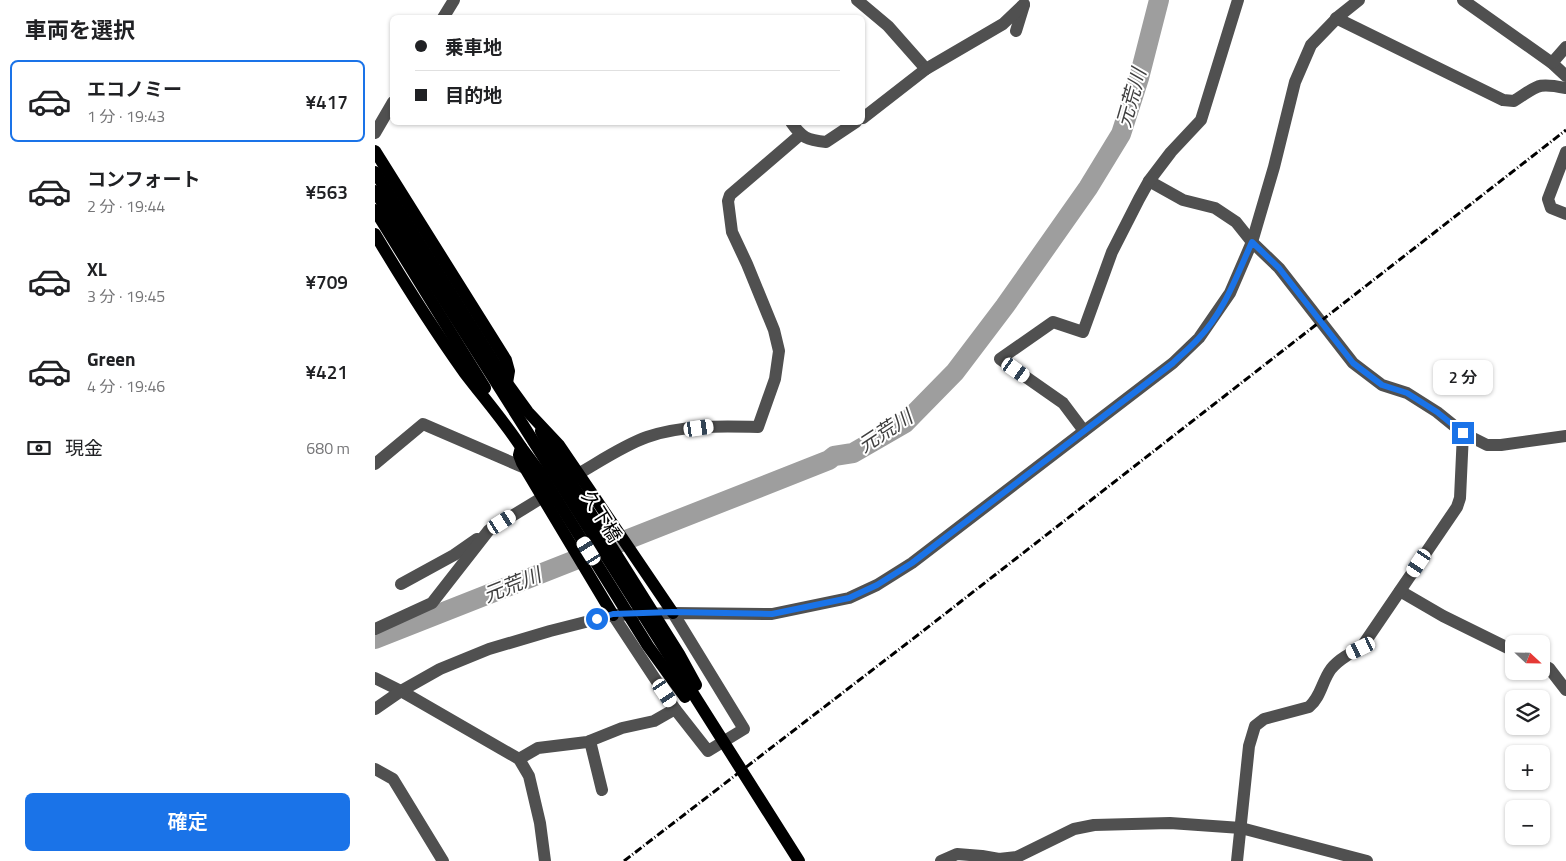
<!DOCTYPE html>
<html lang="ja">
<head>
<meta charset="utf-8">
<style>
	:root { --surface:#fff; --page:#f2f2f2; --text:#202124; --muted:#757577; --line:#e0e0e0; --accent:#1a73e8 }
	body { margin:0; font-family:"Titillium Web","Noto Sans JP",sans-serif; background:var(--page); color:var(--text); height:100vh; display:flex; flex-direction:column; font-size:19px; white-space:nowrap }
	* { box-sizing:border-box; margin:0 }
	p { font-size:16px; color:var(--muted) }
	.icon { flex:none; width:28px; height:28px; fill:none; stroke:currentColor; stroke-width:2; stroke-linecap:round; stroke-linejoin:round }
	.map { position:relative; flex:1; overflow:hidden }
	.side { display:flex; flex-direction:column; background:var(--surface); width:375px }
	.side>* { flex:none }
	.top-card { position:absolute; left:15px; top:15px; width:475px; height:110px; border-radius:8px; box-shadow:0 1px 4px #0004; display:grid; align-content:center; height:110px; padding:0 25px; background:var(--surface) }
	.needle { width:32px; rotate:112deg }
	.fabs { position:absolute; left:1130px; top:635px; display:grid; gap:10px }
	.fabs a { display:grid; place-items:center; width:45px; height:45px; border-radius:8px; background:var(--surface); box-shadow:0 1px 4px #0004; font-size:25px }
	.end { position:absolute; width:22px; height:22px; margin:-11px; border:6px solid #1a73e8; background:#fff; box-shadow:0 0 0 2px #fff }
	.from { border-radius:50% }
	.bubble { position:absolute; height:35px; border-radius:8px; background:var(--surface); box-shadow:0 1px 4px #0004; font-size:16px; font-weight:600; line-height:35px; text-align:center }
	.car { position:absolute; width:15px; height:30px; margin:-15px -8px; border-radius:6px; box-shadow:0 0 4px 1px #0007; background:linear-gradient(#fff 24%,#345 0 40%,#fff 0 76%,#345 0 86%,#fff 0) }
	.top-card b { display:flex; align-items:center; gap:18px; height:48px; font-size:19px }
	.top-card b+b { border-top:1px solid var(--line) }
	.top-card i { width:12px; height:12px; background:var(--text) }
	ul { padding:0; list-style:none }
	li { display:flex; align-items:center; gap:15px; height:82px; margin:0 10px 8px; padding:0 15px; border:2px solid transparent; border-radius:8px }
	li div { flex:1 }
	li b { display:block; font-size:19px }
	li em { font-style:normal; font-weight:600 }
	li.active { border-color:var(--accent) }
	li>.icon { width:45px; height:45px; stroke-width:1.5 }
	h2 { padding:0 25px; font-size:22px; line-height:60px }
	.pay { display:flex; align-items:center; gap:12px; height:55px; padding:0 25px; font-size:19px }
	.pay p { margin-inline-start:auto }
	.cta { display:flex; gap:10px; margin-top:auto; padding:10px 25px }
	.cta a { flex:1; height:58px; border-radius:8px; background:var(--accent); color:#fff; font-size:20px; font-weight:600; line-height:58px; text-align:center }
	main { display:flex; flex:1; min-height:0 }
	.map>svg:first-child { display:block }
</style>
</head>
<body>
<main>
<section class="side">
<h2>車両を選択</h2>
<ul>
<li class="active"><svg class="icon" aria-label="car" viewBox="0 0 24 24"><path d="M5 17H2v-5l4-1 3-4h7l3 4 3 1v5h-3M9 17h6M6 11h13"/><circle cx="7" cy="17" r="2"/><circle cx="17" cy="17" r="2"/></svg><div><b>エコノミー</b><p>1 分 · 19:43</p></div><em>¥417</em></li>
<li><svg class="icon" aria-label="car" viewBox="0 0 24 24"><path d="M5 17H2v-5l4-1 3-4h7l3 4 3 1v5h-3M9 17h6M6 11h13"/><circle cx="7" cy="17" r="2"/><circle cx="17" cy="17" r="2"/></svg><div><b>コンフォート</b><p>2 分 · 19:44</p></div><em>¥563</em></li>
<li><svg class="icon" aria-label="car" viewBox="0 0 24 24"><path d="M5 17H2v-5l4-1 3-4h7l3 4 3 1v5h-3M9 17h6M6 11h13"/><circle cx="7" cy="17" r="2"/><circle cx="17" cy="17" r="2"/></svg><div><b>XL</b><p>3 分 · 19:45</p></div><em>¥709</em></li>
<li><svg class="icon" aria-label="car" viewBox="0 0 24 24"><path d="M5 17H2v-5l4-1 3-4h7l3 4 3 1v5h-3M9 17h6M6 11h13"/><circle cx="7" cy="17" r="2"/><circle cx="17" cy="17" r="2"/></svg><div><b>Green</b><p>4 分 · 19:46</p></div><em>¥421</em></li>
</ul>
<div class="pay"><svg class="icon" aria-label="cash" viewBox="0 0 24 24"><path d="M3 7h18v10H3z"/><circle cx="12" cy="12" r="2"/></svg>現金<p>680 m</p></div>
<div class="cta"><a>確定</a></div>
</section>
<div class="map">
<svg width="1191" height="861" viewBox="0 0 1191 861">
	<rect width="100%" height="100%" fill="#fff"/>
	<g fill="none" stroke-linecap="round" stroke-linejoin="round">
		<polyline stroke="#9e9e9e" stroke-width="20" points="0,639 454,460 459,456 478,453 530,423 580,372 630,306 713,188 746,134 764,78 784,0"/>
		<g stroke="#505050" stroke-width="12">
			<polyline points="482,0 513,26 551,69"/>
			<polyline points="1088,0 1177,63 1191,76"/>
			<polyline points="68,18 79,0"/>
			<path d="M961,18l167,82 11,1c24,-15 22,-19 52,-13"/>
			<polyline points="641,31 649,5"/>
			<polyline points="1177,63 1191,47"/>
			<polyline points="488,118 551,69 628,24 649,4"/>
			<path d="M416,122c11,16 16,18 35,20l30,-20"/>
			<polyline points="0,133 18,102"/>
			<polyline points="1191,152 1173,199 1176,208 1191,214"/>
			<polyline points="774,181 808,200 840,208 861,222 877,242 904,268 978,363 1007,385 1032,393 1062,412 1088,433 1112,445 1126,445 1191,436"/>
			<polyline points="709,431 688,403 625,359 678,322 708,332 737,252 764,199 774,181 796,152 826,120 863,0"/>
			<polyline points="0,464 48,424 150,468"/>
			<path d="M203,474c21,-12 46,-29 69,-37 34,-12 76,-11 111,-10l17,-48 4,-28 -5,-21 -27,-66 -15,-32 -4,-31 2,-6 70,-60"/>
			<polyline points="26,584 79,555 102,539"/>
			<polyline points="1025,591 1068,616 1139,651"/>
			<polyline points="238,615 300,709 333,751 369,729 298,613"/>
			<polyline points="0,629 57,603 114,530 168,497"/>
			<polyline points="1166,664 1174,668 1191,690"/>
			<polyline points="0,678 26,691 144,759 154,776 165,823 170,861"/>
			<polyline points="0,709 26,691 65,669 114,649 175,631 238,615 298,613 397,614 474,598 502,585 537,563 798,363 824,338 855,293 877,242 899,167 920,82 936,45 964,16 984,0"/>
			<polyline points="215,741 227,790"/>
			<polyline points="144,759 163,748 212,742 247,728 279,721 300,709"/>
			<polyline points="0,769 18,779 68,861"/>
			<polyline points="566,861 582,854 607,856 624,859 642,857 699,829 719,825 795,823 866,828 992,861"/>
			<path d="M862,861l12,-115 6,-20 9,-7 45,-12c12,-10 13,-26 22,-38 8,-10 20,-16 30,-21l96,-141 3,-9 3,-65"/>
		</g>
		<g stroke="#000" stroke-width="12">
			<polyline points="0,151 131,360 134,371 132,383"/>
			<polyline points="0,172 132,383 153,412 184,445 298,613"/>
			<polyline points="0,191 424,861"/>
			<polyline points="0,210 110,388"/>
			<path d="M0,234c28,47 57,93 89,138 19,25 40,49 57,75l-2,8 3,8 91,152"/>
			<polyline points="166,431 175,449 304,654 321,685"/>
			<polyline points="146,447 164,471 273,646 310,697"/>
		</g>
		<polyline stroke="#000" stroke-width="3" stroke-dasharray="8 2.5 1 2.5" stroke-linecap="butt" points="249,861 548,631 1191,130"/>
	</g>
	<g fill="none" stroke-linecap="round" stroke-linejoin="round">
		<path stroke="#1a73e8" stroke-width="6" d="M222,619l16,-5 60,-2 99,2 77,-16 28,-13 35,-22 261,-200c8,-8 17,-15 25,-24 26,-27 39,-64 54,-97l27,26 74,95 29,22 25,8 30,19 26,21"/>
	</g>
	<g text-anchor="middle" stroke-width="4" stroke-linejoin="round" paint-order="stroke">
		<g font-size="19" fill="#000" stroke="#fff">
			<text transform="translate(227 516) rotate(58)" y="7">久下橋</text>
		</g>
		<g font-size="20" font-style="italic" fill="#3f3f3f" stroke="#fff">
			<text transform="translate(756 98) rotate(-74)" y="7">元荒川</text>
			<text transform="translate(510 431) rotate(-33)" y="7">元荒川</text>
			<text transform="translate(137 585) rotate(-22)" y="7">元荒川</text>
		</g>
	</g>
</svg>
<div class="fabs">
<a><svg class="needle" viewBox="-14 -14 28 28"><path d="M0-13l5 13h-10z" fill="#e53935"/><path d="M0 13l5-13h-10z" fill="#757577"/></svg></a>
<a><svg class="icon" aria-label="layers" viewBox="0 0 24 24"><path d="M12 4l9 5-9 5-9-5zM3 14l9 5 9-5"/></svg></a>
<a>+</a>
<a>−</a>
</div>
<i class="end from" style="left:222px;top:619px"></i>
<i class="end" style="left:1088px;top:433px"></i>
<div class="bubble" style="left:1058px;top:360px;width:60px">2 分</div>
<i class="car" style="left:641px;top:370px;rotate:125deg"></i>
<i class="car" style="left:324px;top:428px;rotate:82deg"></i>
<i class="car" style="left:127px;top:522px;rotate:58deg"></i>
<i class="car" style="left:214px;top:551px;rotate:328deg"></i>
<i class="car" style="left:1044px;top:563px;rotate:214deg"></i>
<i class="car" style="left:986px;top:648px;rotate:244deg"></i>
<i class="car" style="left:290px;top:693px;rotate:146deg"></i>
<div class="top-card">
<b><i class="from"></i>乗車地</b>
<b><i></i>目的地</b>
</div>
</div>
</main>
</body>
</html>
